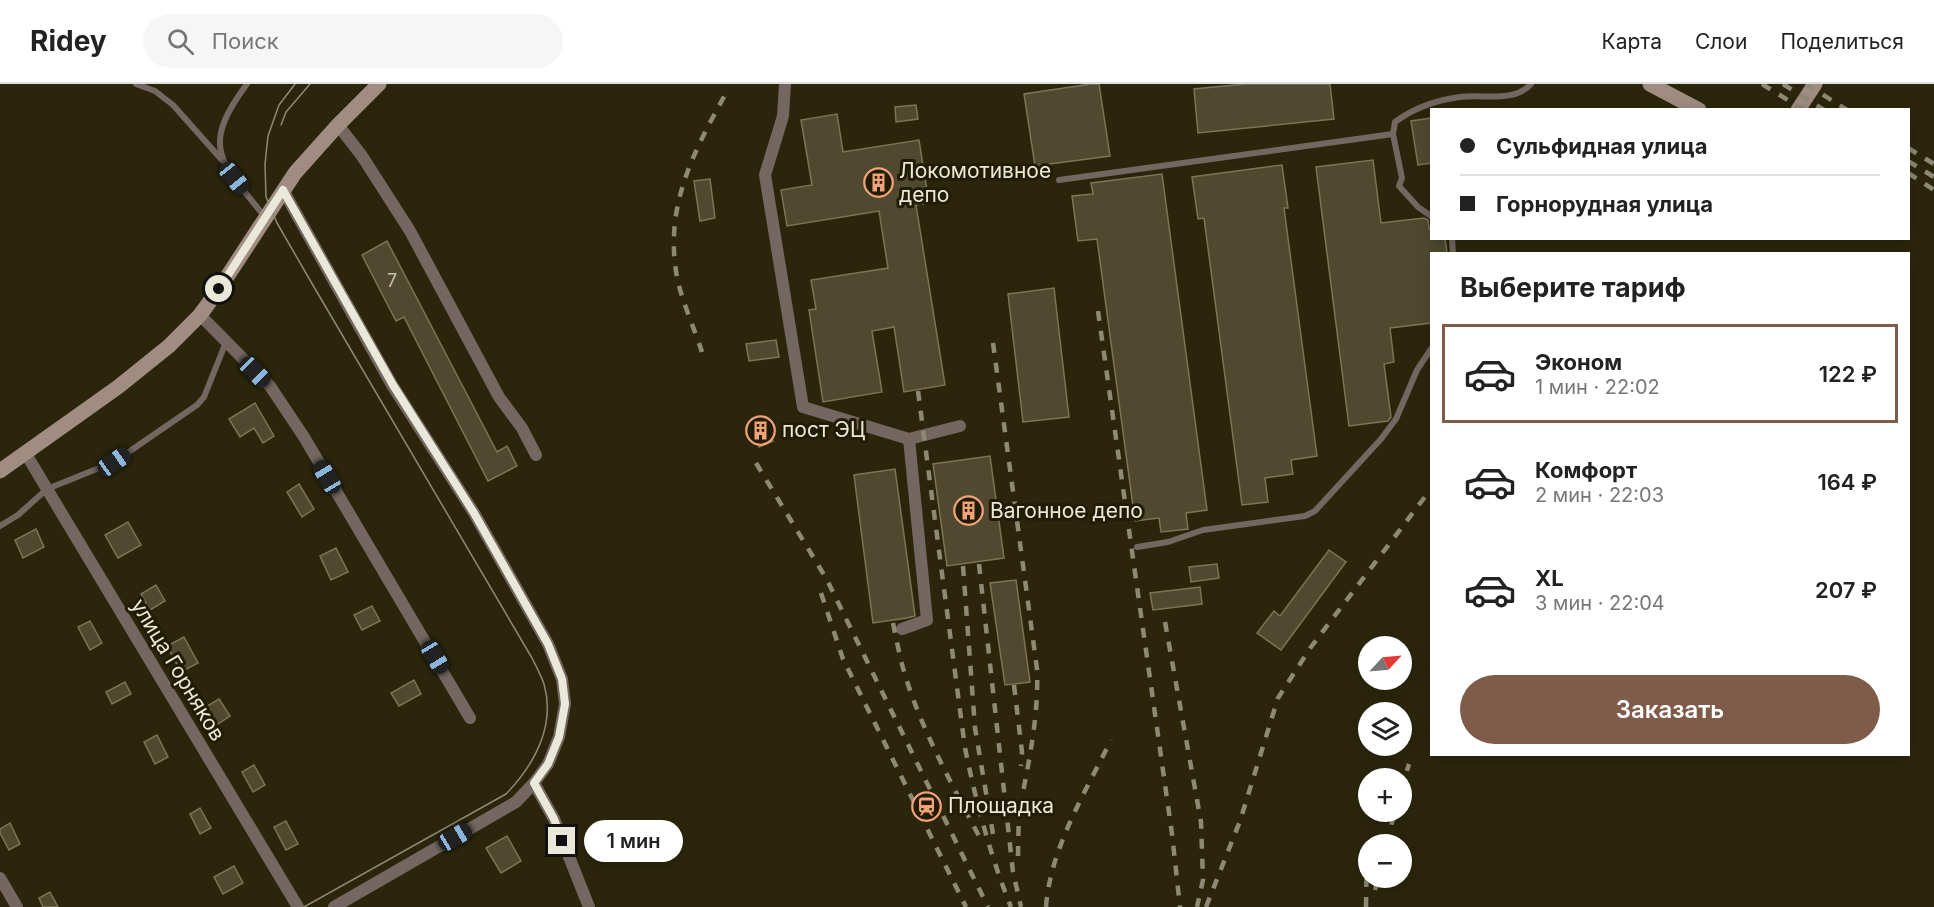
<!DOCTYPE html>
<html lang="ru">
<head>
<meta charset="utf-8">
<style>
	:root { --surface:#fff; --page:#f6f6f6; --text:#222; --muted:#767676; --line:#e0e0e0; --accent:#7f5c49 }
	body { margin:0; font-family:Inter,sans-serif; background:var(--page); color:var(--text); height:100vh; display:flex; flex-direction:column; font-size:22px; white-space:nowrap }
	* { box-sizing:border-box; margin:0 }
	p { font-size:20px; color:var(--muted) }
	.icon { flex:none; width:33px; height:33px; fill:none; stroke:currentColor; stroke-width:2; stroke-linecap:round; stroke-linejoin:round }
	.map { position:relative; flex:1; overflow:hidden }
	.drawer { position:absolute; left:1430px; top:168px; width:480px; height:504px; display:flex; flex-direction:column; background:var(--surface); border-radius:0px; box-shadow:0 3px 15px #0003 }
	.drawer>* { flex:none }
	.hud { position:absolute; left:1430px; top:24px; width:480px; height:132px; border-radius:0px; box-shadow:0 3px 15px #0003; display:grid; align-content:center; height:132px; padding:0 30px; background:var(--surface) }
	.needle { width:39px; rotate:64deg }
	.fabs { position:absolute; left:1358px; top:552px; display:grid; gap:12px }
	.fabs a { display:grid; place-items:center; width:54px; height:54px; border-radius:50%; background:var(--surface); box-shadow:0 3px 15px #0003; font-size:30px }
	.end { position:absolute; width:27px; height:27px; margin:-14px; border:8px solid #eae8d8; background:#111; box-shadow:0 0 0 3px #111 }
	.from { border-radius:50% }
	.bubble { position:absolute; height:42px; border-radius:21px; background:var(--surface); box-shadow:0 3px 15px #0003; font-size:20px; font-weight:600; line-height:42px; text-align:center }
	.car { position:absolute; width:18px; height:36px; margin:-18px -9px; border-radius:8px; box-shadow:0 0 4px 2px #0007; background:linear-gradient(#222 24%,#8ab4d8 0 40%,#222 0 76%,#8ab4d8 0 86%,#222 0) }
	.hud b { display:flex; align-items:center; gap:21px; height:57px; font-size:22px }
	.hud b+b { border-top:2px solid var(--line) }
	.hud i { width:15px; height:15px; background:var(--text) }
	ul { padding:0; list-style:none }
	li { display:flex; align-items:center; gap:18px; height:99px; margin:0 12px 9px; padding:0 18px; border:3px solid transparent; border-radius:0px }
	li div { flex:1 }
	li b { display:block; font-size:22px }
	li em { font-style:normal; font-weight:600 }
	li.on { border-color:var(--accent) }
	li>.icon { width:54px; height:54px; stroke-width:1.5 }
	h2 { padding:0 30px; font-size:27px; line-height:72px }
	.cta { display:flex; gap:12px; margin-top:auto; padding:12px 30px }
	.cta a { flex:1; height:69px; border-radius:36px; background:var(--accent); color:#fff; font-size:24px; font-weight:600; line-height:69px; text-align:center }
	header { display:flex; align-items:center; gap:36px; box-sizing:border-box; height:84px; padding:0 30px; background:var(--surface); border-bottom:2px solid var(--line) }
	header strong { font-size:28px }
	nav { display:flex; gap:33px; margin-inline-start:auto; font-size:21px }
	.search { width:420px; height:54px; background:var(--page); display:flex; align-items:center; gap:15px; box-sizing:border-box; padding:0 21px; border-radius:33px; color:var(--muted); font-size:22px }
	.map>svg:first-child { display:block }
</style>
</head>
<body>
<header>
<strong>Ridey</strong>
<div class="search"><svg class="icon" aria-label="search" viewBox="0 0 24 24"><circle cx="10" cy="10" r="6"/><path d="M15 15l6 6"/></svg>Поиск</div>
<nav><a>Карта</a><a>Слои</a><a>Поделиться</a></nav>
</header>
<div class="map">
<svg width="1934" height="823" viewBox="0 0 1934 823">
	<rect width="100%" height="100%" fill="#2b260b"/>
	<g fill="#4f4a2f" stroke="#7b7558" stroke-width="1.5">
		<polygon points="1091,0 1099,0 1110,72 1035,82 1024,10"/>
		<polygon points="1245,0 1330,0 1334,35 1198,49 1194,5"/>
		<polygon points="916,21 918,35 896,38 895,23"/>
		<polygon points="837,30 843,68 919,56 929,119 916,121 945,301 904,308 894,243 872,247 882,308 823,318 809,226 816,225 811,196 888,184 879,127 787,142 781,106 812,101 801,36"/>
		<polygon points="1431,34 1431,79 1418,81 1411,37"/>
		<polygon points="1373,76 1381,139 1424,134 1428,136 1429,145 1431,145 1431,154 1445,154 1447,170 1431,170 1431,239 1390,244 1394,278 1384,280 1391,333 1388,337 1349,342 1316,83"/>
		<polygon points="1282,81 1288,124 1284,124 1317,372 1291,376 1293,390 1265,394 1268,418 1242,421 1204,134 1198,135 1192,93"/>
		<polygon points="1162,90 1207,426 1186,429 1188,445 1161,448 1159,434 1135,437 1097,155 1078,157 1072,112 1093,110 1091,99"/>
		<polygon points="710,95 715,134 700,137 694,97"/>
		<polygon points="387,157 497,368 507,362 517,382 488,397 404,233 396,237 362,171"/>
		<polygon points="1054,204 1069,333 1023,338 1008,210"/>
		<polygon points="776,256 779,273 749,277 746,260"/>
		<polygon points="255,319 274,352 263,359 254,344 240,353 229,335"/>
		<polygon points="764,333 773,357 759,363 750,338"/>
		<polygon points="990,372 1004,474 947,482 933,380"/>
		<polygon points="895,385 915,532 907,534 873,539 854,391"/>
		<polygon points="299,400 314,425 302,433 287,408"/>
		<polygon points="128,438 141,461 118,474 105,451"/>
		<polygon points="36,445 44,463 23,474 15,456"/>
		<polygon points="336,464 348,488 331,496 320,472"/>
		<polygon points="1329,466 1346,478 1281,566 1257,549 1274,527 1280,532"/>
		<polygon points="1217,480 1219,494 1191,498 1189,483"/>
		<polygon points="1016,496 1030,598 1005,601 990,499"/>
		<polygon points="156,501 165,517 150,526 141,510"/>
		<polygon points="1200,503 1202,520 1153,526 1150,509"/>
		<polygon points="372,522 380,537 362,546 354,531"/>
		<polygon points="90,537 102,559 90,566 78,543"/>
		<polygon points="184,553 198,579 181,588 167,562"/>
		<polygon points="414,596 421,610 399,622 391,609"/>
		<polygon points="125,598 131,610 112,620 106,608"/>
		<polygon points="219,615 230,632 215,642 204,624"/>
		<polygon points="157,651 168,673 155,680 144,658"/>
		<polygon points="254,681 265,701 253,708 242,688"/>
		<polygon points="200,724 211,744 200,750 190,730"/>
		<polygon points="286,737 298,760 286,766 274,743"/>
		<polygon points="10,739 20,760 9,766 0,749 0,745"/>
		<polygon points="507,752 521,777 501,789 486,764"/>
		<polygon points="234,782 243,799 223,810 214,793"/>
		<polygon points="50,808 58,823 43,823 39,814"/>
	</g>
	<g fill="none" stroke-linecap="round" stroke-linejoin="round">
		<g stroke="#746761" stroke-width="6">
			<polyline points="136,0 155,7 173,21 222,76"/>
			<path d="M247,0c-48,64 -26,78 18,133"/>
			<polyline points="1393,50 1402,94 1399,102 1418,123 1431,132"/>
			<path d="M1059,96l334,-46 2,-12c19,-14 42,-22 65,-25 23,-3 54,6 71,-13"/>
			<polyline points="1452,154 1453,170"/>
			<polyline points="0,442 18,431 47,405 114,378 197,321 204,313 226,258"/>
			<polyline points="1137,463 1168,458 1203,446 1305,432 1315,427 1381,355 1396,335 1417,286 1431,265"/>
		</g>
		<g stroke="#746761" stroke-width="12">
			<polyline points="785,0 783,32 765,91 803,323 909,355 960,342"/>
			<polyline points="338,41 362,72 410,147 499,313 522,344 536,371"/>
			<polyline points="283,106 392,301 474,429 548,560 562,595 565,620 559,653 548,680 534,699 516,718 334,823"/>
			<polyline points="200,231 270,302 304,353 470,634"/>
			<polyline points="26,370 298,823"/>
			<polyline points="902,545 927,536 909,355"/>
			<polyline points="534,699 554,735 589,823"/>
			<polyline points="0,794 17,823"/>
		</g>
		<g stroke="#a18c82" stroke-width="15">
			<polyline points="1650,0 1699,26"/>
			<polyline points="1798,26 1815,0"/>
			<polyline points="0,387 118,303 169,262 200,231 219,205 295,89 338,41 379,0"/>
		</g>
		<g stroke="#8d8974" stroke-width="1.5">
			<path d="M295,0l-16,21 -11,31 -3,28 1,33 11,26 37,64 218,371c4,8 9,17 12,26 12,42 -10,81 -38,110l-202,113"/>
			<polyline points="281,41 286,28 310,0"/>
		</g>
		<g stroke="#8d8974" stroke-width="4.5" stroke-dasharray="10 10" stroke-linecap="butt">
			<polyline points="1762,0 1804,26"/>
			<polyline points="1783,0 1824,26"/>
			<polyline points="1806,0 1847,26"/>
			<polyline points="1908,64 1934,80"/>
			<polyline points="1908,77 1934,93"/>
			<polyline points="1908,89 1934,106"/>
			<polyline points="1098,227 1172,750 1180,823"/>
			<path d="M993,259l44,326c2,49 -9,96 -18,144"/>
			<path d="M702,268c-7,-22 -21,-53 -25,-75 -13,-70 16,-124 49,-184"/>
			<path d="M918,307l47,357c11,54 25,107 46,159"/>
			<polyline points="756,379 826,494 988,823"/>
			<polyline points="979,480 1008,743 1013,788 1021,823"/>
			<polyline points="963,482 975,644 993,750"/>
			<polyline points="821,509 843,575 966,823"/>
			<polyline points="1165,538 1201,738 1203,796 1197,823"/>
			<path d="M893,539c3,15 6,30 10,45 17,60 49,116 78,172"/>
			<polyline points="1014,601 1022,668 1021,682"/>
			<polyline points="1401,706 1409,680"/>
			<polyline points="1386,760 1395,728"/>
			<polyline points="1018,772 1019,721"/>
			<polyline points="1375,806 1378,794"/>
			<path d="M1046,823c4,-58 40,-116 65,-167"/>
			<polyline points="1206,823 1240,737 1278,614 1311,563 1431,405"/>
			<polyline points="1366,823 1367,761"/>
		</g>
	</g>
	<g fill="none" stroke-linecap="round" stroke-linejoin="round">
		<polyline stroke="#eae8d8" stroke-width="8" points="219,205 283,106 393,301 474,429 548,560 562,595 565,620 559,653 548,680 534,699 554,735 562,757"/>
	</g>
	<defs>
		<symbol id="building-ring" viewBox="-11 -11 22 22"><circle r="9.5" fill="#211c03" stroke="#f0a279" stroke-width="1.5"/><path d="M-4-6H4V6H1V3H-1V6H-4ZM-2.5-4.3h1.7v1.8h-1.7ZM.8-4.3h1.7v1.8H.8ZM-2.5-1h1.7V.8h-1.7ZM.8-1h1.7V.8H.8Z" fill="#f0a279"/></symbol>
		<symbol id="station-ring" viewBox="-11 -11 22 22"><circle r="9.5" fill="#211c03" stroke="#f0a279" stroke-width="1.5"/><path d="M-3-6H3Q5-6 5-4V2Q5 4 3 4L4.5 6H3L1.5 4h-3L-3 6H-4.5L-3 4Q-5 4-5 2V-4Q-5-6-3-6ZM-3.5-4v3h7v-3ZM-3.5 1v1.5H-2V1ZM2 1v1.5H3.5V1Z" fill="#f0a279"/></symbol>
	</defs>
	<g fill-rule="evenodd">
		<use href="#building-ring" x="862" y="82" width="33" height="33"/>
		<use href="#building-ring" x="744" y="330" width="33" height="33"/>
		<use href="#building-ring" x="952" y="410" width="33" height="33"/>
		<use href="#station-ring" x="910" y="706" width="33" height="33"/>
	</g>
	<g text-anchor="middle" stroke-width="6" stroke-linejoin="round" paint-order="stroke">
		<g font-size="18" fill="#c3c0ae">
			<text x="392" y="203">7</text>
		</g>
		<g font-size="21" fill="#eae8d8" stroke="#211c03" text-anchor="start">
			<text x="899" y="94">Локомотивное<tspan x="899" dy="24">депо</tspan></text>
			<text x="782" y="353">пост ЭЦ</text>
			<text x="990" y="434">Вагонное депо</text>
			<text x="948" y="729">Площадка</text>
		</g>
		<g font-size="21" fill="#eae8d8" stroke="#211c03">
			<text transform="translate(178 586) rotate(59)" y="7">улица Горняков</text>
		</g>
	</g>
</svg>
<div class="fabs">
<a><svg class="needle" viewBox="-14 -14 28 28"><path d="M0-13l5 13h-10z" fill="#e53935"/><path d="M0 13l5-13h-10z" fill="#767676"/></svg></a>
<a><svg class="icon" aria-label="layers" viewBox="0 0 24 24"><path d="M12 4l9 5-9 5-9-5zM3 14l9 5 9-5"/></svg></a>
<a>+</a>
<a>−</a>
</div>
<i class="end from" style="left:219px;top:205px"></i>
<i class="end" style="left:562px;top:757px"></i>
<div class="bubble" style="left:584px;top:736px;width:99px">1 мин</div>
<i class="car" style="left:234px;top:94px;rotate:141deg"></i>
<i class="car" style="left:255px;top:288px;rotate:135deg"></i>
<i class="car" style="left:114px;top:378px;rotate:55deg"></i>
<i class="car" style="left:327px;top:393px;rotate:329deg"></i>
<i class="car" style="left:435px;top:573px;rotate:149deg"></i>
<i class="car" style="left:455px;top:753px;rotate:60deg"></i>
<div class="hud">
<b><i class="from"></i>Сульфидная улица</b>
<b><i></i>Горнорудная улица</b>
</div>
<section class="drawer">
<h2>Выберите тариф</h2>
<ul>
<li class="on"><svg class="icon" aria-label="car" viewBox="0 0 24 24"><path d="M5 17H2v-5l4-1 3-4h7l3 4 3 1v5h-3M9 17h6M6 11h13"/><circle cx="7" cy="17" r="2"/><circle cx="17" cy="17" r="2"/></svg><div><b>Эконом</b><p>1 мин · 22:02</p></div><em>122 ₽</em></li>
<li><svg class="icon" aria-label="car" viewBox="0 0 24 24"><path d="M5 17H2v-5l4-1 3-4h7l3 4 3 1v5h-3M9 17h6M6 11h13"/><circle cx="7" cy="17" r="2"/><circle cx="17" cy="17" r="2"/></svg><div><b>Комфорт</b><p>2 мин · 22:03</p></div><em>164 ₽</em></li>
<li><svg class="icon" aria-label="car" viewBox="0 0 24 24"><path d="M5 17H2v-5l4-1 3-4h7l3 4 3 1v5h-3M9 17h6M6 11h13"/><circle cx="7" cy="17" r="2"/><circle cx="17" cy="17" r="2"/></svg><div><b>XL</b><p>3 мин · 22:04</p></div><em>207 ₽</em></li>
</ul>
<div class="cta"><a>Заказать</a></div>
</section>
</div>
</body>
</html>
